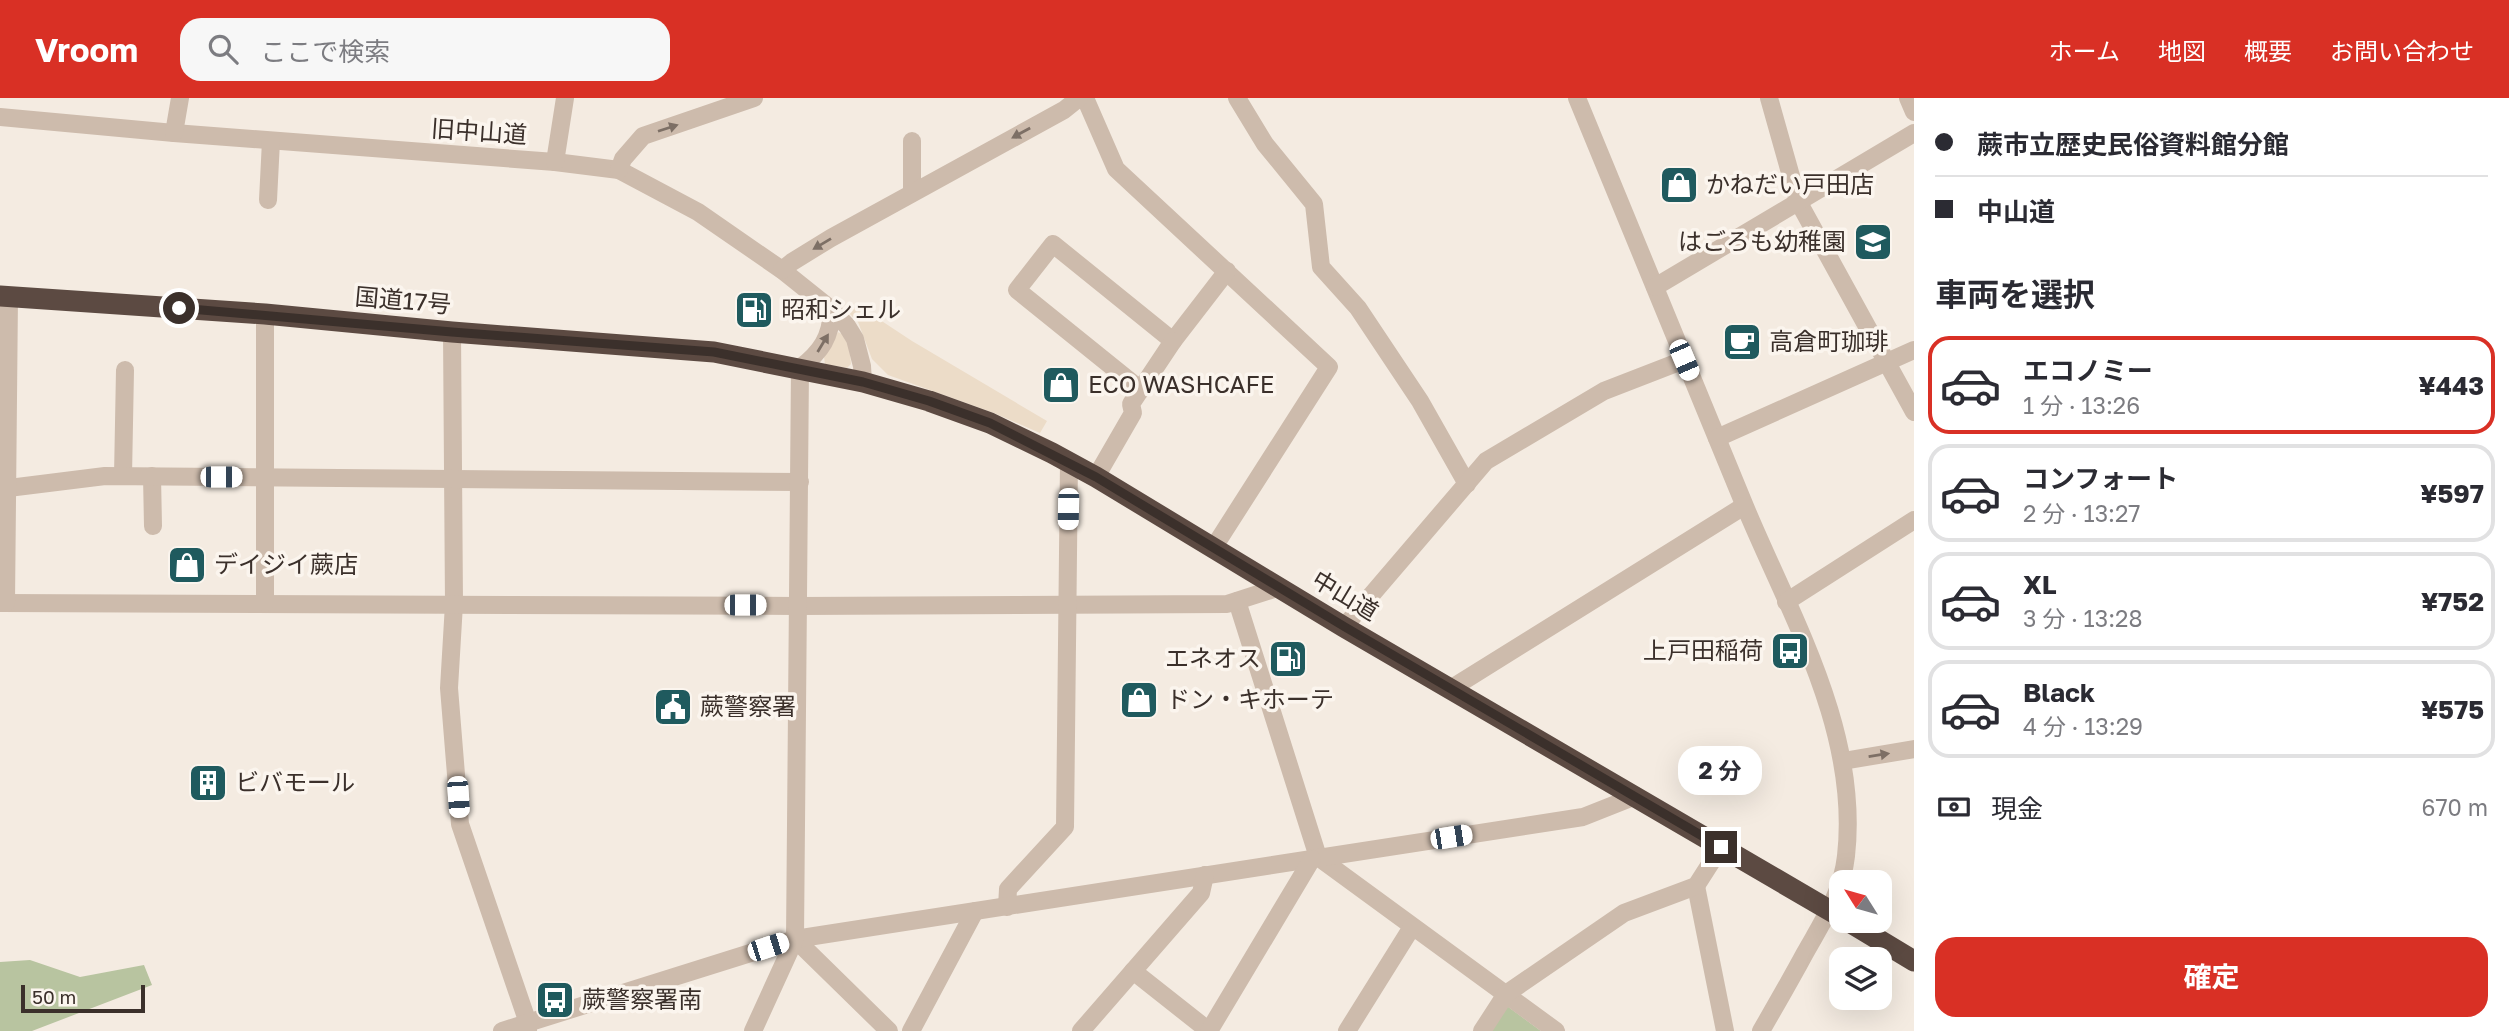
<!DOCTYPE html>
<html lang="ja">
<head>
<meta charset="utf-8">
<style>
	:root { --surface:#fff; --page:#f7f7f7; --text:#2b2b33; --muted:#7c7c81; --line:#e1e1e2; --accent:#d93025 }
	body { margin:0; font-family:"Golos Text","Noto Sans JP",sans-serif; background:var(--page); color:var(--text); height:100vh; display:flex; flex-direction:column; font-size:26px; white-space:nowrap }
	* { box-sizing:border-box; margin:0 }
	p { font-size:23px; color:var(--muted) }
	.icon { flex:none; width:38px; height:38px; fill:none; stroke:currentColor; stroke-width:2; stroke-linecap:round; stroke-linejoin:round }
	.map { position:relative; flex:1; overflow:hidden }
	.sheet { display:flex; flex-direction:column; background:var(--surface); width:595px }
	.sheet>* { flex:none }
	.guide { display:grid; align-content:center; height:154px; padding:0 21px; background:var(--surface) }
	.needle { width:46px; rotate:307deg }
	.fabs { position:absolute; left:1829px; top:772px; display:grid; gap:14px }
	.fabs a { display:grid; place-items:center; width:63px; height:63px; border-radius:14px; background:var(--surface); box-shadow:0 7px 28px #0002; font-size:35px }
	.scale { position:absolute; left:21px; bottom:18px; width:124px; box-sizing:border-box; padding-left:7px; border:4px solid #3b302b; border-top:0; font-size:19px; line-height:24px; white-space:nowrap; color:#3b302b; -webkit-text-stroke:5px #fbf5ee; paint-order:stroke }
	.end { position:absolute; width:32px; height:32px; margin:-16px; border:9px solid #3b302b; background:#fff; box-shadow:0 0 0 4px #fff }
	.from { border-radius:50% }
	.bubble { position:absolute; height:49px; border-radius:21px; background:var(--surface); box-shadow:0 7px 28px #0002; font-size:23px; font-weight:700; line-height:49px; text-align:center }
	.car { position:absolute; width:21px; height:42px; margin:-21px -10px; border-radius:9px; box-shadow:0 0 5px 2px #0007; background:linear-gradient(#fff 24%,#345 0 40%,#fff 0 76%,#345 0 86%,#fff 0) }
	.guide b { display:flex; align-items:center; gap:24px; height:66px; font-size:26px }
	.guide b+b { border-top:2px solid var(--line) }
	.guide i { width:18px; height:18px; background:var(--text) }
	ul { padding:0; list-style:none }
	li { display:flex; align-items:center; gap:21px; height:98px; margin:0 14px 10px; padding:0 7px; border:4px solid var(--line); border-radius:21px }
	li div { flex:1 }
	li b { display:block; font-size:26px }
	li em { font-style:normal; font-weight:700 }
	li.current { border-color:var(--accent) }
	li>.icon { width:63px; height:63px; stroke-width:1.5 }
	h2 { padding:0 21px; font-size:32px; line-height:84px }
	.pay { display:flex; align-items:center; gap:18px; height:77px; padding:0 21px; font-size:26px }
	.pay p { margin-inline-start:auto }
	.action { display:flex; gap:14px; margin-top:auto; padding:14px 21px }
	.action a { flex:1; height:80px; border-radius:21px; background:var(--accent); color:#fff; font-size:28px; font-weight:700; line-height:80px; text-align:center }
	header { display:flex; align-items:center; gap:42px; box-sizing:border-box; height:98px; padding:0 35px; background:var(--accent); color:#fff }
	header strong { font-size:33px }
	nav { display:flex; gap:38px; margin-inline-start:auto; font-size:24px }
	.search { width:490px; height:63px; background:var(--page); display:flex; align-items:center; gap:18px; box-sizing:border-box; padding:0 24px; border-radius:21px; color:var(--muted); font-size:26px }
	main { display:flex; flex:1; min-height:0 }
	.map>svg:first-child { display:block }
</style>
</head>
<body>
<header>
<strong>Vroom</strong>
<div class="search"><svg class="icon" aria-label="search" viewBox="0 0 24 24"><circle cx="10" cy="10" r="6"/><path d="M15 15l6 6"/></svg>ここで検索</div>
<nav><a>ホーム</a><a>地図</a><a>概要</a><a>お問い合わせ</a></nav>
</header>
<main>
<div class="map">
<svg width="1914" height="933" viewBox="0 0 1914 933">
	<rect width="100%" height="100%" fill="#f4ebe1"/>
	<g fill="#b8c4a0">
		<polygon points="30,862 80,879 144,867 152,887 32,933 0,933 0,864"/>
		<polygon points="1503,905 1541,933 1485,933"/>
	</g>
	<g fill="#ecdcc8">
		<polygon points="852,208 865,212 912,243 1047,323 1040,335 994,315 888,277 872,261 858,224 848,214"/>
		<polygon points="838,234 842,236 849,248 851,266 847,270 825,266 824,259"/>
	</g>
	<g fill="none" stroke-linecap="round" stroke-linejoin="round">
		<g stroke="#cdbbac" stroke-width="18">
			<polyline points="1085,0 1116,71 1329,269 1214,449"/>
			<polyline points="1237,0 1265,46 1314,106 1321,169 1358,210 1420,303 1467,386"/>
			<path d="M1577,0c56,135 111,271 167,406 46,111 116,227 102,352 -4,37 -23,65 -41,97 -14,26 -29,52 -44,78"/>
			<polyline points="1769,0 1798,103 1914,314"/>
			<polyline points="1908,0 1914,14"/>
			<polyline points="0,19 174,35 555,64 619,72 698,114 782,172 832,212 847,228 855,241 862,268 863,284"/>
			<polyline points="174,35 180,0"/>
			<polyline points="912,43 912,95"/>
			<polyline points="555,64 565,0"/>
			<polyline points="619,72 623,61 643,38 754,0"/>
			<polyline points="268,102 271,43"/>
			<polyline points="782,172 792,164 831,140 1064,12 1079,0"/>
			<polyline points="1655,189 1914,35"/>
			<polyline points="452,234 454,506 449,590 460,726 528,925 528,933"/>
			<polyline points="1141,292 1017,192 1053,146 1173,243 1227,173"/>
			<polyline points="1717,340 1914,252"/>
			<polyline points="123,378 125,272"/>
			<polyline points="152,378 153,428"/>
			<polyline points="1096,379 1133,315 1131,306 1173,243"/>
			<polyline points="0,391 105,378 800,384"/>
			<polyline points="1237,503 1318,759 1556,933"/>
			<polyline points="1786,504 1914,422"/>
			<polyline points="0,505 798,508 1227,506 1280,489"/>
			<polyline points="6,505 9,198"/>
			<polyline points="265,505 265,216"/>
			<polyline points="1344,529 1486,363 1604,293 1684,262"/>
			<polyline points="1452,590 1744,408"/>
			<polyline points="1843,663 1914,651"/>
			<polyline points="1696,788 1725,933"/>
			<polyline points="1007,809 1008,791 1065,729 1069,364"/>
			<polyline points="795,841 889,933"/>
			<polyline points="1133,873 1209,933"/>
			<polyline points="502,933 795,841 1583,719 1636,698"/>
			<path d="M753,933l42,-92 5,-571c21,-16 31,-31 32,-58"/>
			<polyline points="911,933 975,813"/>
			<polyline points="1081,933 1201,795 1205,777"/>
			<polyline points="1209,933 1312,761"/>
			<polyline points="1347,933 1412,829"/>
			<polyline points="1482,933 1506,896 1624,815 1696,788 1721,749"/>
		</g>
		<g stroke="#5c4a42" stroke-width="21">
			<polyline points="0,198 265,216 452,234 714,254 863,284 929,303 990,325 1052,355 1096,379 1344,529 1841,819"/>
			<polyline points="1846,822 1914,863"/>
		</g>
	</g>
	<defs><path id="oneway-solid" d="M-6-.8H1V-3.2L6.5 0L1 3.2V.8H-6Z" transform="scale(1.75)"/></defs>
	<g fill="#7d6f65">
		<use href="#oneway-solid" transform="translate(668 30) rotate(-18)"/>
		<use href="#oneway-solid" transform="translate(1021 35) rotate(151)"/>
		<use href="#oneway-solid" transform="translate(822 146) rotate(149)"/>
		<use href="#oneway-solid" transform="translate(823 245) rotate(-59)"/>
		<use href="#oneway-solid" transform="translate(1879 657) rotate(-9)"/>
	</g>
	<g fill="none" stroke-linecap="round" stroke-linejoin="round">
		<polyline stroke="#3b302b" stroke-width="9" points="179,210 452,234 714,254 863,284 929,303 990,325 1096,379 1345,529 1721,749"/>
	</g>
	<defs>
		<symbol id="shop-square" viewBox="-11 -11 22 22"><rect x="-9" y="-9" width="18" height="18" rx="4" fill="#1f5a5e" stroke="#fbf5ee"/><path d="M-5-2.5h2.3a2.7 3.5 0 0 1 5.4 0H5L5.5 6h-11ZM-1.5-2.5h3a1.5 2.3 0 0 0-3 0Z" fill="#fff"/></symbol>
		<symbol id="school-square" viewBox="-11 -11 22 22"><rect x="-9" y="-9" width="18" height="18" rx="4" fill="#1f5a5e" stroke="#fbf5ee"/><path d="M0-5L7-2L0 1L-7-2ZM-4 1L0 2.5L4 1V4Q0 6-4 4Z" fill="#fff"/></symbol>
		<symbol id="fuel-square" viewBox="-11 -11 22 22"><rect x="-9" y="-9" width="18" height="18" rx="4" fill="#1f5a5e" stroke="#fbf5ee"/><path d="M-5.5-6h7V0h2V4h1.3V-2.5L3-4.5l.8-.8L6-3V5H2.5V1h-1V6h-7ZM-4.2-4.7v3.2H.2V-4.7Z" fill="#fff"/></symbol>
		<symbol id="cafe-square" viewBox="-11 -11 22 22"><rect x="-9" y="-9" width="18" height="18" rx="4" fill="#1f5a5e" stroke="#fbf5ee"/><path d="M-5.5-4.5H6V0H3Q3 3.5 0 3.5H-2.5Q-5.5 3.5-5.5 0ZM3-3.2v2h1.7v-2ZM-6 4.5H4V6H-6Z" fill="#fff"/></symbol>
		<symbol id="bus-square" viewBox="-11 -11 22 22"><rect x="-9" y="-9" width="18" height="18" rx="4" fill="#1f5a5e" stroke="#fbf5ee"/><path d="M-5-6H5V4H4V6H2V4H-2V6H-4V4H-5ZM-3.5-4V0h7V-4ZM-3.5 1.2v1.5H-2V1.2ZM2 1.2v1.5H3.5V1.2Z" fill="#fff"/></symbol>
		<symbol id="civic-square" viewBox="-11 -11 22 22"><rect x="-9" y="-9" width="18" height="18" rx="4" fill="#1f5a5e" stroke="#fbf5ee"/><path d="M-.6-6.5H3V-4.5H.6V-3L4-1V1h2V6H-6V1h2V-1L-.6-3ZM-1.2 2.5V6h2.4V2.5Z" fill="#fff"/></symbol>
		<symbol id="building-square" viewBox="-11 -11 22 22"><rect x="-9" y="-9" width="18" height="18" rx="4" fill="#1f5a5e" stroke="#fbf5ee"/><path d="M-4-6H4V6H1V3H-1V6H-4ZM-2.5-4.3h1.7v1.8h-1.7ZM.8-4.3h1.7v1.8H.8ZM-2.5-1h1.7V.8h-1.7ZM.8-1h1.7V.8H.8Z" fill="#fff"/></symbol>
	</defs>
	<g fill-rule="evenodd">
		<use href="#shop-square" x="1657" y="65" width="44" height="44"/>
		<use href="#school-square" x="1851" y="122" width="44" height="44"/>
		<use href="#fuel-square" x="732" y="190" width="44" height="44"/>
		<use href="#cafe-square" x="1720" y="222" width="44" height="44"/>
		<use href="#shop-square" x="1039" y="265" width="44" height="44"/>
		<use href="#shop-square" x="165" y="445" width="44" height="44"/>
		<use href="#bus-square" x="1768" y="531" width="44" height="44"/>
		<use href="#fuel-square" x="1266" y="539" width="44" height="44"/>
		<use href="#shop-square" x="1117" y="580" width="44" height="44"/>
		<use href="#civic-square" x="651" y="587" width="44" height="44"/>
		<use href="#building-square" x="186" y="663" width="44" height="44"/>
		<use href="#bus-square" x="533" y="880" width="44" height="44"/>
	</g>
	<g text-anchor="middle" stroke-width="7" stroke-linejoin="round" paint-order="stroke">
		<g font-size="24" fill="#3b302b" stroke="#fbf5ee">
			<text transform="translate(479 34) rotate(4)" y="8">旧中山道</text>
			<text transform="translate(403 203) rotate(5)" y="8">国道17号</text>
			<text transform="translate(1345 498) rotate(31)" y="8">中山道</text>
		</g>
		<g font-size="24" fill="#3b302b" stroke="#fbf5ee" text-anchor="start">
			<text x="1706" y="95">かねだい戸田店</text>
			<text x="1846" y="152" text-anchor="end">はごろも幼稚園</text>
			<text x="781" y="220">昭和シェル</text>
			<text x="1769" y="252">高倉町珈琲</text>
			<text x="1088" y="295">ECO WASHCAFE</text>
			<text x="214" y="475">デイジイ蕨店</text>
			<text x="1763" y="561" text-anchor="end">上戸田稲荷</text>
			<text x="1261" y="569" text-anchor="end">エネオス</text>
			<text x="1166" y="610">ドン・キホーテ</text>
			<text x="700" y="617">蕨警察署</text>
			<text x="235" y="693">ビバモール</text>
			<text x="582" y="910">蕨警察署南</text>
		</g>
	</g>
</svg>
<div class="fabs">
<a><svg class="needle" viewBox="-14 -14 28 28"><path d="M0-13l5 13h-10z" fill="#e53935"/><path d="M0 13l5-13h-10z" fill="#7c7c81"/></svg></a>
<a><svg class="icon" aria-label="layers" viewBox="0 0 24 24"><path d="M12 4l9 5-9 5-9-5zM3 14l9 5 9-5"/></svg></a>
</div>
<div class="scale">50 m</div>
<i class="end from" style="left:179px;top:210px"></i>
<i class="end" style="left:1721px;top:749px"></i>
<div class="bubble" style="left:1678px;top:648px;width:84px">2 分</div>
<i class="car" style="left:1684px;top:262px;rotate:157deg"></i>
<i class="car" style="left:221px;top:379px;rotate:90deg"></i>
<i class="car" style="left:1068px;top:411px;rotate:181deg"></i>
<i class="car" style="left:745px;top:507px;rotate:90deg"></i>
<i class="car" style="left:458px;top:699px;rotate:176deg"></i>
<i class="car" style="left:1451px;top:739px;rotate:81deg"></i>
<i class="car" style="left:768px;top:849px;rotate:72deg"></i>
</div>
<section class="sheet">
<div class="guide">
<b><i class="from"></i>蕨市立歴史民俗資料館分館</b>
<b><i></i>中山道</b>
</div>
<h2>車両を選択</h2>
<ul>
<li class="current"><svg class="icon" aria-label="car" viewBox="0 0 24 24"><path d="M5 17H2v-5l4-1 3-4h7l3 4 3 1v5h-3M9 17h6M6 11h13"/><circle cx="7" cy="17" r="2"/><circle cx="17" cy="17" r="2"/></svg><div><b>エコノミー</b><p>1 分 · 13:26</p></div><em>¥443</em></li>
<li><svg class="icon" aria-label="car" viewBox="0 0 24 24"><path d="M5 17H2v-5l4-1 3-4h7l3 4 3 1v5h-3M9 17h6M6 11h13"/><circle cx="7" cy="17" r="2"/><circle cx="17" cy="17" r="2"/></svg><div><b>コンフォート</b><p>2 分 · 13:27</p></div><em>¥597</em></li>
<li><svg class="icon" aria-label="car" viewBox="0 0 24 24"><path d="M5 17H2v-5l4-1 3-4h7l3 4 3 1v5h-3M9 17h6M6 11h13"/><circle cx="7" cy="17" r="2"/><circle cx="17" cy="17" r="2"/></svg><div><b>XL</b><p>3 分 · 13:28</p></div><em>¥752</em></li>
<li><svg class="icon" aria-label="car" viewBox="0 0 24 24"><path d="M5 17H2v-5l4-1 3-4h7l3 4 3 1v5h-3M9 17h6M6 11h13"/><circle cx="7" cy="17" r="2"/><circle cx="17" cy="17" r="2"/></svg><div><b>Black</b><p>4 分 · 13:29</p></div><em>¥575</em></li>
</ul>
<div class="pay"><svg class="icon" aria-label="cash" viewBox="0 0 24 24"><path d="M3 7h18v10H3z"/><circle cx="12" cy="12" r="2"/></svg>現金<p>670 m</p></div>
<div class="action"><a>確定</a></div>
</section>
</main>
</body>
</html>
